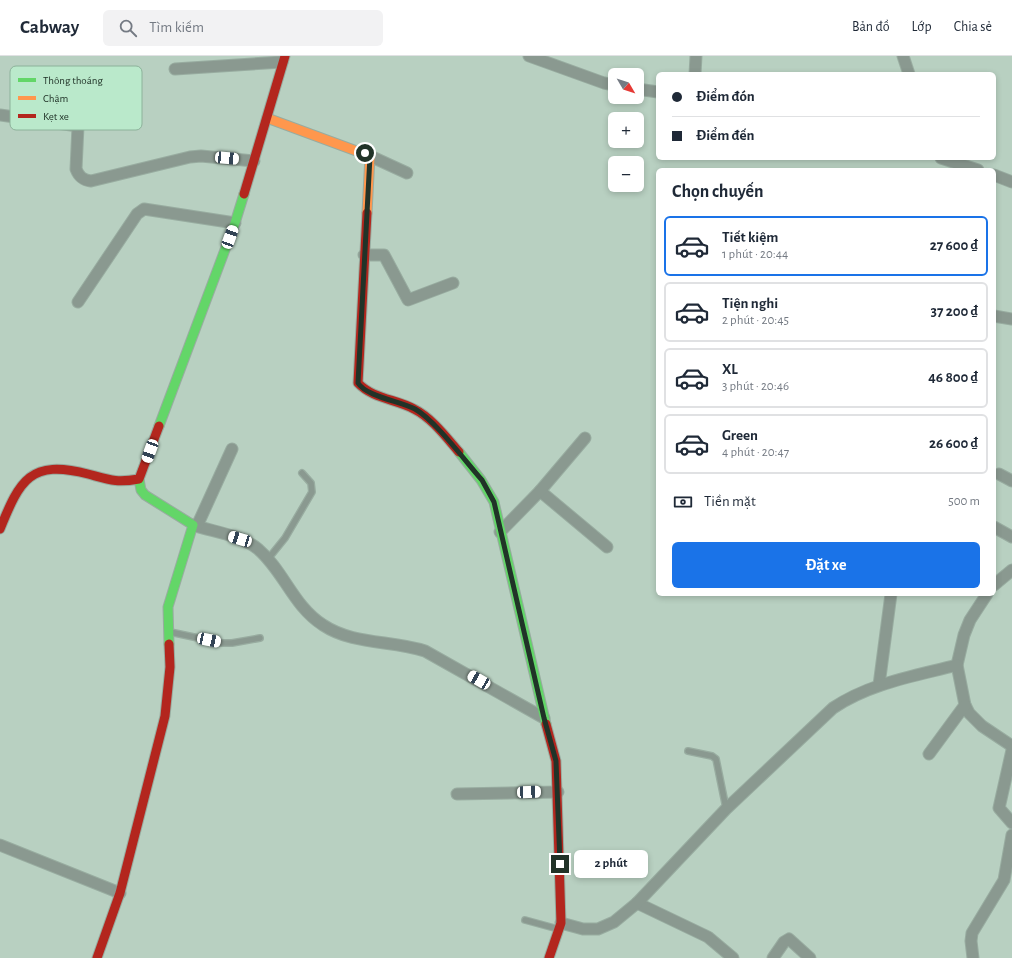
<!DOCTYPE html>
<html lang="vi">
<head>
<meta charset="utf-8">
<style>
	:root { --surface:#fff; --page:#f2f2f3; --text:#1f2937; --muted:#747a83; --line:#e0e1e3; --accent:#1a73e8 }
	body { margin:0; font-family:"Alegreya Sans",sans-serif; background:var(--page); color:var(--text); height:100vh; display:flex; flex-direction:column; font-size:15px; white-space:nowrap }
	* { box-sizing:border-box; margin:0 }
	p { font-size:13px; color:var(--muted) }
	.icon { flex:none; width:22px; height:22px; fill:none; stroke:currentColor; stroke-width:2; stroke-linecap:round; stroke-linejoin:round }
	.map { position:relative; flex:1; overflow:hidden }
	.side { position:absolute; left:656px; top:112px; width:340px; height:428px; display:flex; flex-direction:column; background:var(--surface); border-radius:6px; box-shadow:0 2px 6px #0003 }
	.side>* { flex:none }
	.guide { position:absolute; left:656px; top:16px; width:340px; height:88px; border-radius:6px; box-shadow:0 2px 6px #0003; display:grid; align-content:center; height:88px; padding:0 16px; background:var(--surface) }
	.needle { width:26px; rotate:129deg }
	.tools { position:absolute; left:608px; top:12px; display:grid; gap:8px }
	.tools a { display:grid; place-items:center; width:36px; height:36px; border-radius:6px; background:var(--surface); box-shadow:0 2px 6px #0003; font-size:20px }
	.end { position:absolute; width:18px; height:18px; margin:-9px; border:5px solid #213328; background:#fff; box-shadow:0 0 0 2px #fff }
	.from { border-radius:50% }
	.bubble { position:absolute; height:28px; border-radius:6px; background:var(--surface); box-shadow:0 2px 6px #0003; font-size:13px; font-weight:700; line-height:28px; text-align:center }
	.car { position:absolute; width:12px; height:24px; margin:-12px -6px; border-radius:5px; box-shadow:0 0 3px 1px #0007; background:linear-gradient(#fff 24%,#345 0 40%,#fff 0 76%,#345 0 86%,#fff 0) }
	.guide b { display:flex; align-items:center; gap:14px; height:38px; font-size:15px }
	.guide b+b { border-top:1px solid var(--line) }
	.guide i { width:10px; height:10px; background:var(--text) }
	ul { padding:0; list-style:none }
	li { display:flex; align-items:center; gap:12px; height:60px; margin:0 8px 6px; padding:0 8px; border:2px solid var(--line); border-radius:6px }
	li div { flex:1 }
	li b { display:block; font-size:15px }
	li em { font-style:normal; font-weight:700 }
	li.selected { border-color:var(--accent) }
	li>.icon { width:36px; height:36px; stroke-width:1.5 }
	h2 { padding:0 16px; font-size:18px; line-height:48px }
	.pay { display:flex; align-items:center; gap:10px; height:44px; padding:0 16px; font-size:15px }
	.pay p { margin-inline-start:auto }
	.button { display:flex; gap:8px; margin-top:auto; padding:8px 16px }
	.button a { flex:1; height:46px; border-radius:6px; background:var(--accent); color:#fff; font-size:16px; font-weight:700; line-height:46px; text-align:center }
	header { display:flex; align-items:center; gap:24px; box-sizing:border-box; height:56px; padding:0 20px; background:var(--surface); border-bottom:1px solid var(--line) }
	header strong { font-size:19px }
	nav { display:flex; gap:22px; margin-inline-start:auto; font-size:14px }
	.search { width:280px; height:36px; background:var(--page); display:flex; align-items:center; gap:10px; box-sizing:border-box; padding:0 14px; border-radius:6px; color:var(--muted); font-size:15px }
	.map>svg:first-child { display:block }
</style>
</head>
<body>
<header>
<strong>Cabway</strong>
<div class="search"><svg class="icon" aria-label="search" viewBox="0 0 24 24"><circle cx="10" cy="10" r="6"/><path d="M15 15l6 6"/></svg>Tìm kiếm</div>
<nav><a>Bản đồ</a><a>Lớp</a><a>Chia sẻ</a></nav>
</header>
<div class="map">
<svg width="1012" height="902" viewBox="0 0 1012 902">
	<rect width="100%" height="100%" fill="#b8d0c1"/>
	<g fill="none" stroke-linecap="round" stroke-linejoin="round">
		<defs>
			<g id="lane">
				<polyline points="268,503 285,482 312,436 311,427 302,417"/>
				<polyline points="170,576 222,587 232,587 260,582"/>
				<polyline points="688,695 712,700 716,703 726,752"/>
				<polyline points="525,864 558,873"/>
			</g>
			<g id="street">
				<polyline points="529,0 604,27 615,29"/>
				<polyline points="903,0 909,18"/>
				<polyline points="175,13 282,6"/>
				<polyline points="695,18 696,0"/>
				<path d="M80,27l-4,86c3,8 7,11 15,12l99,-24 11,-1 53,5"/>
				<polyline points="637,33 658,36"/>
				<polyline points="0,59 78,70"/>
				<polyline points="370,100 407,117"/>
				<polyline points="941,102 978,114"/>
				<polyline points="994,119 1012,126"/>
				<polyline points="364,199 384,199 408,244 453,227"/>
				<polyline points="78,246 137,158 144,153 235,167"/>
				<polyline points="994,260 1012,263"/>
				<polyline points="999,418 1012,425"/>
				<polyline points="540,435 607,491"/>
				<path d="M193,469c21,7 48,10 65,24 26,22 35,57 65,76 30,20 68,15 102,26l119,67"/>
				<polyline points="197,470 232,393"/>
				<polyline points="994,471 1012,481"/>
				<polyline points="500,476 540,435 585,382"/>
				<polyline points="994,529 1012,514"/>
				<polyline points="987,538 970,564 964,579 957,609 965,649 969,657 982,670 1012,690"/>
				<polyline points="879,629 891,538"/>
				<polyline points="1012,694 999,752 1012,767"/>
				<polyline points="929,698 965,649"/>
				<polyline points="457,738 558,736"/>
				<polyline points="0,789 120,837"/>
				<polyline points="637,847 708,881 733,902"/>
				<path d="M561,867l22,6h15l16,-7 23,-19 89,-94 107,-101c37,-25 82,-32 124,-43"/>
				<polyline points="773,902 784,886 789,883 810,902"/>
				<polyline points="973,902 971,885 972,877 1004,824 1012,779"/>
			</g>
			<g id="fast">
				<polyline points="159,370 235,167 244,138"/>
				<polyline points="459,396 481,424 494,446 546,668"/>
				<polyline points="139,423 141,434 145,439 193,469 168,551 169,588"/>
			</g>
			<polyline id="slow" points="267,62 370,100 367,157"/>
			<g id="jam">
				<polyline points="244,138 285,0"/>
				<path d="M367,157l-9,170c15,16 38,16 56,26 18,9 32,28 45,43"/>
				<path d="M0,473c20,-49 30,-70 88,-55 22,6 28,9 51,5l20,-53"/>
				<polyline points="546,668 556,705 561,867 549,902"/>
				<polyline points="97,902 120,837 165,660 170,611 169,588"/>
			</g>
		</defs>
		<use href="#lane" stroke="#98aca0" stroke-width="8"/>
		<use href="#street" stroke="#98aca0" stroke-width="13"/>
		<use href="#fast" stroke="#98aca0" stroke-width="11"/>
		<use href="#slow" stroke="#98aca0" stroke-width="11"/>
		<use href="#jam" stroke="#98aca0" stroke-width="11"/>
		<use href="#lane" stroke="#8a9990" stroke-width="5.5"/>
		<use href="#street" stroke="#8a9990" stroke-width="11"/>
		<use href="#fast" stroke="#63d668" stroke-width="9"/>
		<use href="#slow" stroke="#ff974d" stroke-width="9"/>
		<use href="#jam" stroke="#b3261e" stroke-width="9"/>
	</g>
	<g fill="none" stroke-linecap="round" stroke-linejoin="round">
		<path stroke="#213328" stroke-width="5" d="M365,97l5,3 -12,227c9,14 42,18 57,26 21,12 50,52 67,71l12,22 50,216 12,43 4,103"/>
	</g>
	<rect x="10" y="10" width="132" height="64" rx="6" fill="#bae9cb" stroke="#8cb29a" stroke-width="1"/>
	<rect x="18" y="22" width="18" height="4" fill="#63d668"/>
	<rect x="18" y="40" width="18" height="4" fill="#ff974d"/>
	<rect x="18" y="58" width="18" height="4" fill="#b3261e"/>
	<g font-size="11" fill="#213328">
		<text x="43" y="28">Thông thoáng</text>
		<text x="43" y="46">Chậm</text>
		<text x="43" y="64">Kẹt xe</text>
	</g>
</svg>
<div class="tools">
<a><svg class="needle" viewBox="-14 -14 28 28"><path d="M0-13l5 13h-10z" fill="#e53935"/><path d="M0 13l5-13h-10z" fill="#747a83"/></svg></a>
<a>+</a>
<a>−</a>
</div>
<i class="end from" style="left:365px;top:97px"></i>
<i class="end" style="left:560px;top:808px"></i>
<div class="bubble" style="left:574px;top:794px;width:74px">2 phút</div>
<i class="car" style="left:227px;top:102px;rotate:95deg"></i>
<i class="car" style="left:230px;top:181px;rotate:20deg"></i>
<i class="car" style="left:150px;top:395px;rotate:200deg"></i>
<i class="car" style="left:240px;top:483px;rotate:287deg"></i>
<i class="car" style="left:209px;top:584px;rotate:102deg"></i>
<i class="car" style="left:479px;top:624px;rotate:300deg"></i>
<i class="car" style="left:529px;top:736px;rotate:88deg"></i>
<div class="guide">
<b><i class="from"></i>Điểm đón</b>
<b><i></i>Điểm đến</b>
</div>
<section class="side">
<h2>Chọn chuyến</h2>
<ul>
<li class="selected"><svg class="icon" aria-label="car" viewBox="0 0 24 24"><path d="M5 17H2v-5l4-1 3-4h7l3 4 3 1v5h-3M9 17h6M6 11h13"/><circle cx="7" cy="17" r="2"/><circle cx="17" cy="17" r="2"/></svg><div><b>Tiết kiệm</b><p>1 phút · 20:44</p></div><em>27 600 ₫</em></li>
<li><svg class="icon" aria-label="car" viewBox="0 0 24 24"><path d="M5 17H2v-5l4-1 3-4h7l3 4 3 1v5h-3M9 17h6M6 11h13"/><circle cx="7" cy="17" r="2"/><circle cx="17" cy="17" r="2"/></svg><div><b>Tiện nghi</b><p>2 phút · 20:45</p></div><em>37 200 ₫</em></li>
<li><svg class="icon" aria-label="car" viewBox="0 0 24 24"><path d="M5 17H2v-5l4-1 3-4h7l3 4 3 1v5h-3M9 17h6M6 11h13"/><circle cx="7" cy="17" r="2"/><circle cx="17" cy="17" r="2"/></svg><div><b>XL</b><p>3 phút · 20:46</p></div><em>46 800 ₫</em></li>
<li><svg class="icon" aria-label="car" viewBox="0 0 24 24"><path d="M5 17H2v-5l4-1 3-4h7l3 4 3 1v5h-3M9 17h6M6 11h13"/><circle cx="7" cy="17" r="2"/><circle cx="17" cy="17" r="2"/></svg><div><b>Green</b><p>4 phút · 20:47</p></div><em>26 600 ₫</em></li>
</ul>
<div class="pay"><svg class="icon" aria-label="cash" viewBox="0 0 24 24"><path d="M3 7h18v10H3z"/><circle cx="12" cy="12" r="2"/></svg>Tiền mặt<p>500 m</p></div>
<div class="button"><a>Đặt xe</a></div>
</section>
</div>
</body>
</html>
